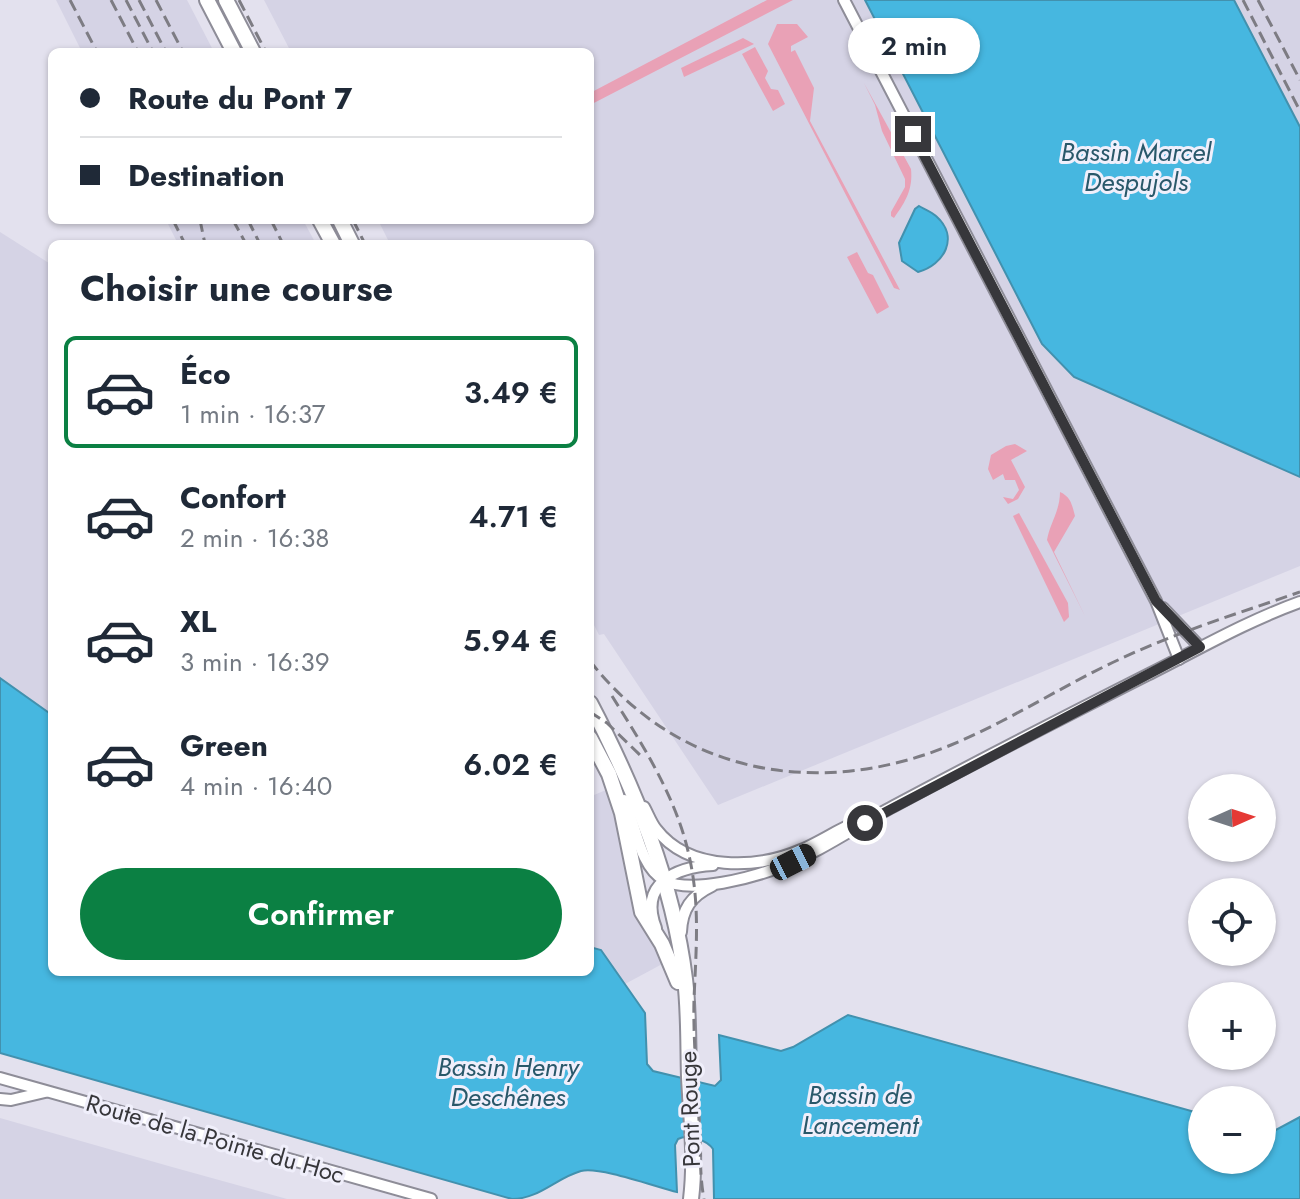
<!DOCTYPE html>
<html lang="fr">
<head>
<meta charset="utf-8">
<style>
	:root { --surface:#fff; --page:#f6f6f7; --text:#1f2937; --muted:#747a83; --line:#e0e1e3; --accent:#0b8043 }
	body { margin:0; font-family:Jost,sans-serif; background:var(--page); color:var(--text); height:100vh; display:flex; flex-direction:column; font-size:30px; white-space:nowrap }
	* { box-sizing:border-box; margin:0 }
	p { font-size:26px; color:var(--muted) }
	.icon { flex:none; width:44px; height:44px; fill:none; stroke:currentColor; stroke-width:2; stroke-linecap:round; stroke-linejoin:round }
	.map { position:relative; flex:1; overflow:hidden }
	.details { position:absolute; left:48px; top:240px; width:546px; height:736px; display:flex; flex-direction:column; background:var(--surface); border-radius:12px; box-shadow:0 2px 6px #0004 }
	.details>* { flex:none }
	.guide { position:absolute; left:48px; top:48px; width:546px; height:176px; border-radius:12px; box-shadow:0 2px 6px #0004; display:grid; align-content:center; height:176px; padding:0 32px; background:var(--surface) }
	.needle { width:52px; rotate:87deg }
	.fabs { position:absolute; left:1188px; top:774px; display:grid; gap:16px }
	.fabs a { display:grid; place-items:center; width:88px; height:88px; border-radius:50%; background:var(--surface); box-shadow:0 2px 6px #0004; font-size:40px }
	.end { position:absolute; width:36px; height:36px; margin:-18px; border:10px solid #37373b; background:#fff; box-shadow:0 0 0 4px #fff }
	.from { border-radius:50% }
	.bubble { position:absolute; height:56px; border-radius:28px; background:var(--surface); box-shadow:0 2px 6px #0004; font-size:26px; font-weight:600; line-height:56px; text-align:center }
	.car { position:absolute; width:24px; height:48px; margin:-24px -12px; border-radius:10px; box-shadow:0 0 6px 2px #0007; background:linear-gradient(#222 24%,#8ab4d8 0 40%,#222 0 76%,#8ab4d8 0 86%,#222 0) }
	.guide b { display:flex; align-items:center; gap:28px; height:76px; font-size:30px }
	.guide b+b { border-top:2px solid var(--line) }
	.guide i { width:20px; height:20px; background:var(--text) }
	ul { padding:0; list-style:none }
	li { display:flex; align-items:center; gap:24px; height:112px; margin:0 16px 12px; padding:0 16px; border:4px solid transparent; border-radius:12px }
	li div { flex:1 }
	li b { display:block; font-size:30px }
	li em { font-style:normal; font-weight:600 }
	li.selected { border-color:var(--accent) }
	li>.icon { width:72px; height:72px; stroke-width:1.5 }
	h2 { padding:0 32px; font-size:36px; line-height:96px }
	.button { display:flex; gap:16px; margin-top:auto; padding:16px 32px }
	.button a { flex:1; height:92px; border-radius:48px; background:var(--accent); color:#fff; font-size:32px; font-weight:600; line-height:92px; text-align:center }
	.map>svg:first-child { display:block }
</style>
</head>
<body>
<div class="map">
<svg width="1300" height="1199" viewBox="0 0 1300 1199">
	<rect width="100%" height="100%" fill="#e3e1ee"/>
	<g fill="#d5d3e5">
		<polygon points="56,0 187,0 214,52 82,52"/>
		<polygon points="264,0 865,0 1042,344 1074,377 1300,477 1300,566 718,805 604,634 599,635 590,617 590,244 390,244 378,220 590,220 590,52 291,52"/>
		<polygon points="1234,0 1300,0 1300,127"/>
		<polygon points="166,220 303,220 316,244 178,244"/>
		<polygon points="0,232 52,265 52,715 0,678"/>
		<polygon points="590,788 594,795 606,790 615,810 632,901 666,962 625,984 601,950 590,947"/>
		<polygon points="0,1118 172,1167 287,1199 0,1199"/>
	</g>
	<g fill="#e9a1b6">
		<polygon points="767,0 793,0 590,105 590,93"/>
		<polygon points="777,24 797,24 808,37 791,46 791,52 795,50 814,88 810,121 900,290 894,288 768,44"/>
		<polygon points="743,38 754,44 684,77 681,68"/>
		<polygon points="755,47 768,71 765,78 771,89 778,90 785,104 773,111 742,54"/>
		<path d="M864,83l47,86c2,20 -5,32 -17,49l-3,-2v-4l14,-25v-8l-23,-48 -7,-26z"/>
		<polygon points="857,252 868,273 873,275 889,307 877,314 847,257"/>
		<polygon points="1015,444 1027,451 1011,460 1025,487 1018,499 1008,504 1003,497 1013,499 1019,490 1015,480 1005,480 1003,474 993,480 988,469 991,455 1006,446"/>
		<path d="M1060,492c11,5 12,13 15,24l-21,36 31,64 -38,-76c3,-17 13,-29 13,-48z"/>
		<polygon points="1019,513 1068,603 1069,617 1064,622 1013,516"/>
	</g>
	<g fill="#46b7e0" stroke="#4291ae" stroke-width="2">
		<polygon points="865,0 1234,0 1300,127 1300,477 1074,377 1042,344"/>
		<path d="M919,206c5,3 13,6 17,10 24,21 8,49 -18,56l-16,-11 -3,-18 16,-34z"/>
		<path d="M0,678l52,37v257h538v-25l11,3 44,63 2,51 6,7 62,15 6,-6 -2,-45 62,16 12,-4 55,-32 354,99v46h60v-30l12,1 26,-14v82h-586l-1,-50c-6,-9 -25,-15 -35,-10l-3,6 2,47c-21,-5 -78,-26 -96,-21 -25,7 -42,28 -69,28l-512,-146z"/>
	</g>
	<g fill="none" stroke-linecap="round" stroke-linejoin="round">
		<defs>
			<g id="minor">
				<polyline points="844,0 1156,601 1179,659"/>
				<polyline points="1163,608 1200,647"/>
				<path d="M624,800c12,24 15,66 40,80 26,15 91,-3 118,-14 40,-15 74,-40 112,-60 84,-45 168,-88 253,-131 50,-25 100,-54 153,-73"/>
				<path d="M644,807c4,7 7,16 12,22 33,43 101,40 145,21 19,-8 36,-20 56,-28"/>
				<path d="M656,928c-18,-45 21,-61 57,-63"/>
				<path d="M681,932c1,-23 10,-36 31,-46"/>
				<polyline points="0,1078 431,1199"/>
				<polyline points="0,1099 11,1100 45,1092"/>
			</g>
			<g id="secondary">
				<polyline points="207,0 234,52"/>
				<polyline points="226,0 253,52"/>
				<polyline points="320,220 333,244"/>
				<polyline points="340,220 352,244"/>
				<path d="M590,703c45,86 83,179 95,276 4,32 3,66 4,98 2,40 7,82 2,122"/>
				<polyline points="590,738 609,774 622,813 642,912 662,944 678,982"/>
			</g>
		</defs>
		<use href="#minor" stroke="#8e8d98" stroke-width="14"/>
		<use href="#secondary" stroke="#8e8d98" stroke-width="18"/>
		<use href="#minor" stroke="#fff" stroke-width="10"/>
		<use href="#secondary" stroke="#fff" stroke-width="14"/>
		<g stroke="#7d7c83" stroke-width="3" stroke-dasharray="12 6" stroke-linecap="butt">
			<polyline points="70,0 97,52"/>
			<polyline points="111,0 138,52"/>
			<polyline points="126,0 153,52"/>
			<polyline points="139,0 166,52"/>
			<polyline points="156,0 183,52"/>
			<polyline points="239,0 266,52"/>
			<polyline points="1243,0 1300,111"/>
			<polyline points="1258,0 1300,80"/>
			<polyline points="173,220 185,244"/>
			<polyline points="200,220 205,244"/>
			<polyline points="233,220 246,244"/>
			<polyline points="248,220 260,244"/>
			<polyline points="271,220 283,244"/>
			<polyline points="353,220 365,244"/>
			<path d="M590,661c90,115 230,138 361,84 58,-24 111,-59 167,-85 59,-28 121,-47 182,-68"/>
			<path d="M612,696c32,51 66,104 78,164 10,47 6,91 4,139 -1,40 3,81 5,121 2,27 0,53 5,79"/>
			<polyline points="590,712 607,723 641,756"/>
		</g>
	</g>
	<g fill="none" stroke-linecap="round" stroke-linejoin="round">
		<polyline stroke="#37373b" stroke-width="10" points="865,823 1200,647 1156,601 913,134"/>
	</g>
	<g text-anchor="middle" stroke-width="6" stroke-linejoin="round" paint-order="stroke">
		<g font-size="24" fill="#37373b" stroke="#f0effb">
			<text transform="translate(690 1109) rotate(-92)" y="8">Pont Rouge</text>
			<text transform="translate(215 1139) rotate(16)" y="8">Route de la Pointe du Hoc</text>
		</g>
		<g font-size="26" font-style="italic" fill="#29586a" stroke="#f0effb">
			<text x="1136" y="161">Bassin Marcel<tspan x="1136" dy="30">Despujols</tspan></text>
			<text x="508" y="1076">Bassin Henry<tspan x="508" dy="30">Deschênes</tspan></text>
			<text x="860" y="1104">Bassin de<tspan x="860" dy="30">Lancement</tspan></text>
		</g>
	</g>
</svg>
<div class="fabs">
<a><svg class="needle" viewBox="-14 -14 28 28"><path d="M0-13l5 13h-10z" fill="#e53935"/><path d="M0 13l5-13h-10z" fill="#747a83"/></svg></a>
<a><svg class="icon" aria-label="locate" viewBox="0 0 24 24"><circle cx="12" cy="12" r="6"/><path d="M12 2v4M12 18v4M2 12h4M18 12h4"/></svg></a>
<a>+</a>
<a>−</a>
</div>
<i class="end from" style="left:865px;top:823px"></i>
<i class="end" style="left:913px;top:134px"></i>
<div class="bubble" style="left:848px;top:18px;width:132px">2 min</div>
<i class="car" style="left:793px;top:862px;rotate:63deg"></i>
<div class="guide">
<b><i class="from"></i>Route du Pont 7</b>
<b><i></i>Destination</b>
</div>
<section class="details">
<h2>Choisir une course</h2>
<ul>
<li class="selected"><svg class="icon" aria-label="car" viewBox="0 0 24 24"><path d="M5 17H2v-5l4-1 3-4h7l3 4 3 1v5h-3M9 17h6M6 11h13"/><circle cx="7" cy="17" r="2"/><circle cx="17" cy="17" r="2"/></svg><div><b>Éco</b><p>1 min · 16:37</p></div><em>3.49 €</em></li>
<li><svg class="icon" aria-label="car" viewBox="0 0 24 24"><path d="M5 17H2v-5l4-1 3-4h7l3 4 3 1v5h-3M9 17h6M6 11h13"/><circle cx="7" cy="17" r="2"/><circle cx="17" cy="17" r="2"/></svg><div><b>Confort</b><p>2 min · 16:38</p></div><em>4.71 €</em></li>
<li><svg class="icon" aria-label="car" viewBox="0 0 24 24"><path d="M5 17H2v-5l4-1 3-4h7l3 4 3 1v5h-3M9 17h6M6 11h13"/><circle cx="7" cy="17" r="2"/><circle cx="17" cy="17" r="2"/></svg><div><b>XL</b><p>3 min · 16:39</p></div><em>5.94 €</em></li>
<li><svg class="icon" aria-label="car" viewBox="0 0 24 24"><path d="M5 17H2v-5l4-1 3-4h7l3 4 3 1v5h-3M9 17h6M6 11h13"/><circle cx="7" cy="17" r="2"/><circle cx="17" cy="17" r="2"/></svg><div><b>Green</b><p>4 min · 16:40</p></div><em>6.02 €</em></li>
</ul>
<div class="button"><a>Confirmer</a></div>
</section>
</div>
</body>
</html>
